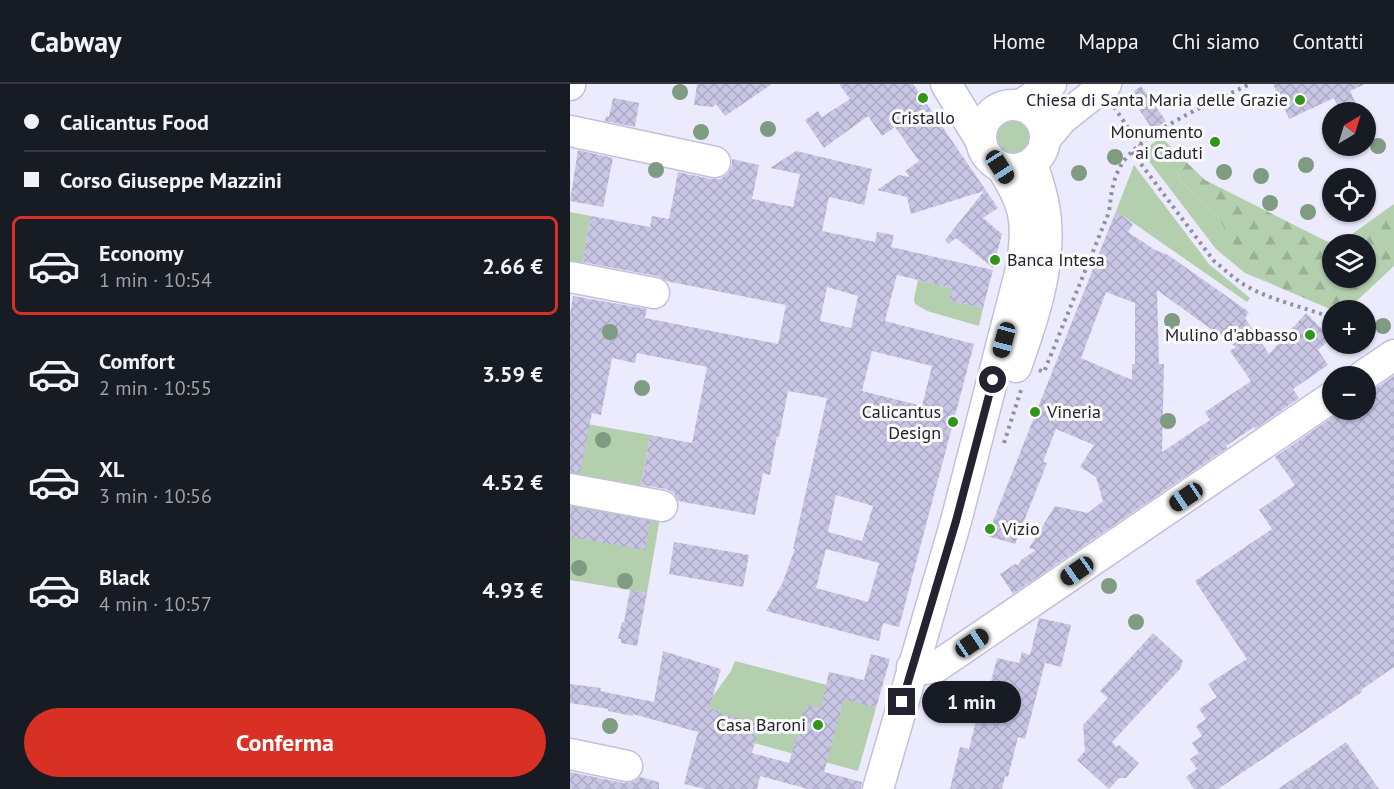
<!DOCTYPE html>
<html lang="it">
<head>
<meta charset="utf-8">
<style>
	:root { --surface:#171b24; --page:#242831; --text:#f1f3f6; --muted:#9ea1a6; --line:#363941; --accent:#d93025 }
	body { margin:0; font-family:"PT Sans",sans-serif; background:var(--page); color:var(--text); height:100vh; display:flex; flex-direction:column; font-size:22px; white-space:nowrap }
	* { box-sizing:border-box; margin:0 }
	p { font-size:20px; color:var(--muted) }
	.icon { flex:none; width:33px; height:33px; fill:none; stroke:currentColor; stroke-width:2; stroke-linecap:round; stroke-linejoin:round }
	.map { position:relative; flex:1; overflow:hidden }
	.sheet { display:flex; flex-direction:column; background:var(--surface); width:570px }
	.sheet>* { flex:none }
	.banner { display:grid; align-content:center; height:132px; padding:0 24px; background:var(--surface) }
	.needle { width:39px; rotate:38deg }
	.tools { position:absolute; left:752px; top:18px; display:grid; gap:12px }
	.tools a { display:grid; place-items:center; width:54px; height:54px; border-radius:50%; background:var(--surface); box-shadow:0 2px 4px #0004; font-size:30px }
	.end { position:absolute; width:27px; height:27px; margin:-14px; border:8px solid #24232f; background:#fff; box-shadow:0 0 0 3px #fff }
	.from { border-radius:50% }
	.bubble { position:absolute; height:42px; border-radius:21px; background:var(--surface); box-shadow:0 2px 4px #0004; font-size:20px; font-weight:800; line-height:42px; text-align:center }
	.car { position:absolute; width:18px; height:36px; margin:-18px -9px; border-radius:8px; box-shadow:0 0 4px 2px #0007; background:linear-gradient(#222 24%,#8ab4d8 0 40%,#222 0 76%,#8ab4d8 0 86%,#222 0) }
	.banner b { display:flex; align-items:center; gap:21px; height:57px; font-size:22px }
	.banner b+b { border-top:2px solid var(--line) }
	.banner i { width:15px; height:15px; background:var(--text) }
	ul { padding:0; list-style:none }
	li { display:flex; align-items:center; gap:18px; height:99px; margin:0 12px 9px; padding:0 12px; border:3px solid transparent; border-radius:9px }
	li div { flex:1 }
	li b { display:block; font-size:22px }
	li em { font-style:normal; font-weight:800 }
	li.selected { border-color:var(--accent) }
	li>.icon { width:54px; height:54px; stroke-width:1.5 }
	.primary-button { display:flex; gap:12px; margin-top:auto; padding:12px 24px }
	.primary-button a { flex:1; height:69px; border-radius:36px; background:var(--accent); color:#fff; font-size:24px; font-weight:800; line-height:69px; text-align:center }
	header { display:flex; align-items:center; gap:36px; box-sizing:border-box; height:84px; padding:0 30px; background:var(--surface); border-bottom:2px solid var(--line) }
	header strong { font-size:28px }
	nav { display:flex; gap:33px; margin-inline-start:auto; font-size:21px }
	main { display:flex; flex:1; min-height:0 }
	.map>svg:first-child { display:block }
</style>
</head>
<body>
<header>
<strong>Cabway</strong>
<nav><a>Home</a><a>Mappa</a><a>Chi siamo</a><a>Contatti</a></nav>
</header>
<main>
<section class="sheet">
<div class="banner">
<b><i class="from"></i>Calicantus Food</b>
<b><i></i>Corso Giuseppe Mazzini</b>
</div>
<ul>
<li class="selected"><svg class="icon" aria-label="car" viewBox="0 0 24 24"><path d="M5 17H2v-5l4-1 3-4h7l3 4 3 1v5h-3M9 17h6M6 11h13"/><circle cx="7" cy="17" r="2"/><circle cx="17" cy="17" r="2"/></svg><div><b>Economy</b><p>1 min · 10:54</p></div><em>2.66 €</em></li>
<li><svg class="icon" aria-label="car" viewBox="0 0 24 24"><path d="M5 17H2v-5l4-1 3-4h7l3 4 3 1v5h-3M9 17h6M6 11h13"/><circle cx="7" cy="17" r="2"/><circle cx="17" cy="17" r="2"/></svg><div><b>Comfort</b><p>2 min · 10:55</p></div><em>3.59 €</em></li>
<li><svg class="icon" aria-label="car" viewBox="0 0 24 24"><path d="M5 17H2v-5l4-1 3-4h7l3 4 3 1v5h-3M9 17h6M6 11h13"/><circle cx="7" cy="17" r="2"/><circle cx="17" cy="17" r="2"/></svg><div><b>XL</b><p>3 min · 10:56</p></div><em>4.52 €</em></li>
<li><svg class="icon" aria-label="car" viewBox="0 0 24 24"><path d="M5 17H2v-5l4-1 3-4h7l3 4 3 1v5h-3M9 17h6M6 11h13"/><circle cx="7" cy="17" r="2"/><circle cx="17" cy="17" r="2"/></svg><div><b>Black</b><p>4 min · 10:57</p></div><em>4.93 €</em></li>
</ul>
<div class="primary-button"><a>Conferma</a></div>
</section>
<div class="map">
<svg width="824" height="705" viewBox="0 0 824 705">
	<defs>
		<pattern id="forest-firs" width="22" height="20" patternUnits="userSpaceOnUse" patternTransform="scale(1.5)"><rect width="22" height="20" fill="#b3cfae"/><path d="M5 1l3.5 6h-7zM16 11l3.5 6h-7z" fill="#9ab196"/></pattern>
		<pattern id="building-cross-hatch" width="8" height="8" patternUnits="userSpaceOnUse" patternTransform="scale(1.5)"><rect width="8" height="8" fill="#c7c5e3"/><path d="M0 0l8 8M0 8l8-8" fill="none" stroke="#aba9c3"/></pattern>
	</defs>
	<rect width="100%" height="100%" fill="#ecebfd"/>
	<g fill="#b3cfae">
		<circle cx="443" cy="53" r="16"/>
		<polygon points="591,53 611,73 608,80 607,87 610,97 648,133 686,191 706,202 675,189 646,165 572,68"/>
		<polygon points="564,81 639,180 680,214 677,218 546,127"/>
		<polygon points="0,128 21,132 10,189 0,187"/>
		<polygon points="348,196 382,204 380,216 413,224 409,242 357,227 345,220 344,215"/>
		<polygon points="0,337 80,351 69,410 0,398"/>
		<polygon points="3,412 91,428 77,509 0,496 0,426"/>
		<polygon points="165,577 299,612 296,621 306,624 288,687 184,659 149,629 150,627 135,623 161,587"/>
	</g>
	<polygon fill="url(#forest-firs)" points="611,73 635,96 762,160 762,194 795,194 795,160 768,160 824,120 824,182 777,226 762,226 706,202 686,191 675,180 648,133 610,97 607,87 607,80"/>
	<g fill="url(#building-cross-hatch)" fill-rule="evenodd">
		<polygon points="127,0 202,0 155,32 146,20 142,23 124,21"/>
		<polygon points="269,0 343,0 428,124 413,134 432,150 423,184 386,154 378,160 375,156 414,107 341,130 337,113 307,106 329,91 340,93 335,87 349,77 325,43 312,52 298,32 254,64 235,36 248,27 252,33 280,15"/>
		<polygon points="703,0 795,0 780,7 786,20 770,27 764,14 719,35"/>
		<polygon points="571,2 596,37 583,46 559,11"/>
		<polygon points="43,14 69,19 65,43 35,37 36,32 39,33"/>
		<polygon points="8,66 43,74 33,123 0,117"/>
		<path d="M226,67l76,18 -8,36 -35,-8 -7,34 53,11 2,-10 17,3 -3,12 102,23 -10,38 -34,-8 3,-12 -55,-13 -12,46 89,23 -75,283 -16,-4 -4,18 -113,-30 16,-27 13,-35h-2l34,-151 -39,-7 -9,46 -2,-1 -7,39 -7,-2 -8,42 -77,-14 -4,-8 -8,-4 -25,-4 9,-50 42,8 15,-76 -70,-14 -2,10 -23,-5 -11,57 -9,-2 -12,60 -10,-1v-157l3,-19 74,13 -2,9 133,26 8,-39 -120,-24 -9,-5 -75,-14 9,-46 59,11 2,-11 17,3 9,-47 33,7h9l8,-6 4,-7v-7l27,6 -7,34 41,8 7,-33 -30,-6zM257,203l31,9 -7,32 -31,-7zM302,267l60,15 -10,40 -60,-15zM266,411l37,11 -11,35 -34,-9zM256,465l53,14 -11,39 -52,-14z"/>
		<path d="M546,127l17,13 -5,8 27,18 13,5 81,57 -4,6 24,36 37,-41 25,25 -13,12 10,15 -35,24 6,9 -44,31 -1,-2 -28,19 1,2 -214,146 -13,-20 15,-10 3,1 3,-5 15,-10 -7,-2 26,-42 33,7 15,-12 -7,-24 -16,-10 14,-22 -38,-16 -13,33 4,1 -32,81 -28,-8zM587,206l79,57 -6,4 21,30 -46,31 5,8 -48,32 2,-88h-5zM536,208l29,11v61h-3v16l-51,-22z"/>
		<polygon points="824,292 824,583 791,606 792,608 648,705 624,705 616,693 627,685 620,675 629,669 622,659 632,652 626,642 636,635 629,625 647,613 638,600 677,575 625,497 702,445 689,426 725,401 705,373 773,326 795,326 795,309 803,306"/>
		<polygon points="0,423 80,437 75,466 0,453"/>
		<polygon points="104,458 179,471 173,503 99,490"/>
		<polygon points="60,506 77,509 67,562 51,559 51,555 48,555 52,538 54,538"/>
		<polygon points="469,534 501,541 491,583 475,579 455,655 448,653 438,693 435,692 432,705 380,705 390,663 399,665 414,604 419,605 427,574 449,579 452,568 460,571"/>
		<polygon points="583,549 613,577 610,585 542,658 546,663 549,661 569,679 556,694 549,694 539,705 507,676 515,667 513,641 538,614 530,607"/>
		<polygon points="93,567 151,585 139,624 150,627 149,629 190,640 182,669 219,679 234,625 237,626 238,621 251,624 259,588 294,596 301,570 320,575 306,624 274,615 254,688 292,698 291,705 238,705 190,692 187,705 135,705 114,700 128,648 63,630 63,632 38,627 38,625 0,619 0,600 31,604 30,607 84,618"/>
		<polygon points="776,658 809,705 708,705"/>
		<polygon points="0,688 53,699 63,698 70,693 89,698 89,705 0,705"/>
	</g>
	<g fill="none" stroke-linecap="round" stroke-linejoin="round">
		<defs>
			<g id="minor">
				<polyline points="376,0 411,57"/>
				<polyline points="0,1 0,0"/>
				<circle cx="443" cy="53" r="32"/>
				<polyline points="451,21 481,0"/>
				<polyline points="0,47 145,78"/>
				<polyline points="476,54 492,35 536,0"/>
				<polyline points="0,193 84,209"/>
				<path d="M446,283c16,-45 34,-97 30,-145 -1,-20 -8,-40 -14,-59"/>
				<polyline points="793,292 824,271"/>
				<polyline points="0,405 92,422"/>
				<polyline points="342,583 354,585 366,583 762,313"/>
				<polyline points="0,670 57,682"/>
				<path d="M308,705l78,-268 65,-252c8,-45 5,-64 -20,-102"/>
			</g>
		</defs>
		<use href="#minor" stroke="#c2c0dd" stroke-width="33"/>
		<g stroke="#91909f" stroke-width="4" stroke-dasharray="3 4.5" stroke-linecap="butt">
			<polyline points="544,23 570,61"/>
			<path d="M562,68l82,109c9,7 17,15 26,21 27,18 62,24 92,36"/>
			<path d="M469,286l5,2 65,-160c2,-16 3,-30 11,-45 18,-34 95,-66 130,-83"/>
			<polyline points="434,359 451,306"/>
		</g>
		<use href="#minor" stroke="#fff" stroke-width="30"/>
	</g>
	<g fill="#7f9b81">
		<circle cx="110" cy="8" r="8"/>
		<circle cx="198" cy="45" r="8"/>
		<circle cx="131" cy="48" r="8"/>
		<circle cx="808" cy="62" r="8"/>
		<circle cx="545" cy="73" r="8"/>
		<circle cx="736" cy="81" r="8"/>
		<circle cx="86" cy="86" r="8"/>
		<circle cx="654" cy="88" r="8"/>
		<circle cx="509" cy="89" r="8"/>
		<circle cx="691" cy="92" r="8"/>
		<circle cx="700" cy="119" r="8"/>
		<circle cx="738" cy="128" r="8"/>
		<circle cx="602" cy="237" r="8"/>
		<circle cx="813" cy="242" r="8"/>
		<circle cx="40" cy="248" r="8"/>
		<circle cx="72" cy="304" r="8"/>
		<circle cx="598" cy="337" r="8"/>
		<circle cx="33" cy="356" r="8"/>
		<circle cx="9" cy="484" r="8"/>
		<circle cx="55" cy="497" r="8"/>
		<circle cx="539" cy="502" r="8"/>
		<circle cx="566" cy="538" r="8"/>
		<circle cx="40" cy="642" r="8"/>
	</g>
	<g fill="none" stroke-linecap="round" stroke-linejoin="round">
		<polyline stroke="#24232f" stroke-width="8" points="332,618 386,437 423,296"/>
	</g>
	<g fill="#319519" stroke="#fafafa" stroke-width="2">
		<circle cx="353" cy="14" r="6"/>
		<circle cx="730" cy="16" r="6"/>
		<circle cx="645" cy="58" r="6"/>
		<circle cx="425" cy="176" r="6"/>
		<circle cx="740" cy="251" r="6"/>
		<circle cx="465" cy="328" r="6"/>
		<circle cx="383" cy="338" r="6"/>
		<circle cx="420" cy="445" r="6"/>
		<circle cx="248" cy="641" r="6"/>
	</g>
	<g text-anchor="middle" stroke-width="6" stroke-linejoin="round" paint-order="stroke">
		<g font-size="18" fill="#24232f" stroke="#fafafa" text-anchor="end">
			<text x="718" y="22">Chiesa di Santa Maria delle Grazie</text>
			<text x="353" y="40" text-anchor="middle">Cristallo</text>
			<text x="633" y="54">Monumento<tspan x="633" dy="21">ai Caduti</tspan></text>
			<text x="437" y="182" text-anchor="start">Banca Intesa</text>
			<text x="728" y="257">Mulino d'abbasso</text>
			<text x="371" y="334">Calicantus<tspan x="371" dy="21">Design</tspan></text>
			<text x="477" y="334" text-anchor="start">Vineria</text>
			<text x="432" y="451" text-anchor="start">Vizio</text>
			<text x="236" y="647">Casa Baroni</text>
		</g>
	</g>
</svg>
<div class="tools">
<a><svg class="needle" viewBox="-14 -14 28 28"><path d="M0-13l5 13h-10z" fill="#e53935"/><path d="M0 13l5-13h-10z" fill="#9ea1a6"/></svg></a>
<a><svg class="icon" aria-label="locate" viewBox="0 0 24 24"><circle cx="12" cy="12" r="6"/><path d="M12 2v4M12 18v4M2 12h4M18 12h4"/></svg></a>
<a><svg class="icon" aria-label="layers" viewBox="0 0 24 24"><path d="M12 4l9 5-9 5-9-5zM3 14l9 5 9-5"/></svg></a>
<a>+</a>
<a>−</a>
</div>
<i class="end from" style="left:423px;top:296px"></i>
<i class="end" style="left:332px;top:618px"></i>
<div class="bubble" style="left:352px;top:597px;width:99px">1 min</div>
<i class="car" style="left:430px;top:83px;rotate:147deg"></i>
<i class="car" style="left:434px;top:256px;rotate:195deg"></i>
<i class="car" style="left:616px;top:413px;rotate:236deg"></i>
<i class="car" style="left:507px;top:487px;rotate:235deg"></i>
<i class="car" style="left:402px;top:559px;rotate:56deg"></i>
</div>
</main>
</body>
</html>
